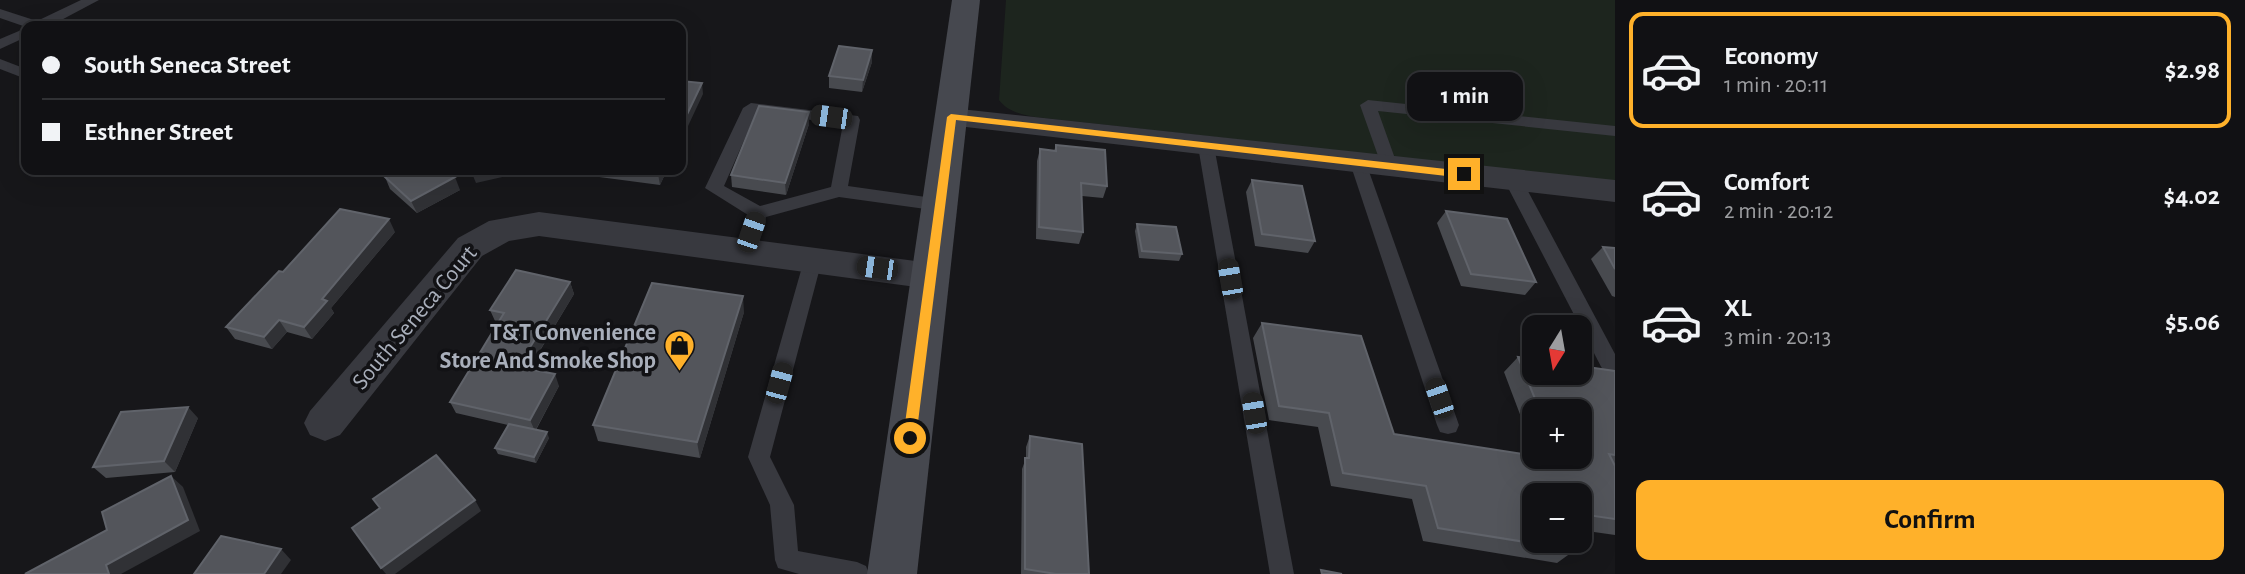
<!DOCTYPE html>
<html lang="en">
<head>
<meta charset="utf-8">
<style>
	:root { --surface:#111114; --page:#1a1a1d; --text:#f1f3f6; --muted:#9c9da0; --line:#303134; --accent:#ffb12a }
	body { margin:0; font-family:"Alegreya Sans",sans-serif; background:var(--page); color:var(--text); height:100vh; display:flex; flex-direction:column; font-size:26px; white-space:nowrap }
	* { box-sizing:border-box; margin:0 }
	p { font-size:23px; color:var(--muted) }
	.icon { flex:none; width:38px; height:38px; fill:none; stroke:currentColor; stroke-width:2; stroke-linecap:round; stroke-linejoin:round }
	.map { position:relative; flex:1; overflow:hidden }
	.side { display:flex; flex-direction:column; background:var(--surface); width:630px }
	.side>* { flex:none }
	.guide { position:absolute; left:21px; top:21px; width:665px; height:154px; border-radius:14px; box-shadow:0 7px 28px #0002,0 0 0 2px var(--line); display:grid; align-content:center; height:154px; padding:0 21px; background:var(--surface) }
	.needle { width:46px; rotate:191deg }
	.tools { position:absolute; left:1522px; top:315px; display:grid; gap:14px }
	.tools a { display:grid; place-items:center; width:70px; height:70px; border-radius:14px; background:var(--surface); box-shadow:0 7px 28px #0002,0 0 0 2px var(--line); font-size:35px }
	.end { position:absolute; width:32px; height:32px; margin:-16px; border:9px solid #ffb12a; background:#111; box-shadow:0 0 0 4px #111 }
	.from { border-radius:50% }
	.bubble { position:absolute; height:49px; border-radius:14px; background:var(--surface); box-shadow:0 7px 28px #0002,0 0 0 2px var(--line); font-size:23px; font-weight:700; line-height:49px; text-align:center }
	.car { position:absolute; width:21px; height:42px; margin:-21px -10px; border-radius:9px; box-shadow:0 0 5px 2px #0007; background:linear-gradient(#222 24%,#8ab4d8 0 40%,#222 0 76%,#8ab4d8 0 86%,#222 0) }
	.guide b { display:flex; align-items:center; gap:24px; height:66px; font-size:26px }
	.guide b+b { border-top:2px solid var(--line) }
	.guide i { width:18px; height:18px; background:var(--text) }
	ul { padding:12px 0 0; list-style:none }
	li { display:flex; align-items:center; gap:21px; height:116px; margin:0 14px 10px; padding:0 7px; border:4px solid transparent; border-radius:14px }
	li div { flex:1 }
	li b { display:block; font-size:26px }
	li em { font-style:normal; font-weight:700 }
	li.selected { border-color:var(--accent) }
	li>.icon { width:63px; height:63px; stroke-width:1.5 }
	.button { display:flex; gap:14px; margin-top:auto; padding:14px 21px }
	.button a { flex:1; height:80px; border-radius:14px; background:var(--accent); color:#111; font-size:28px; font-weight:700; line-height:80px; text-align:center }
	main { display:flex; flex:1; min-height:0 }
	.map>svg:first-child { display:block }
</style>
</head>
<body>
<main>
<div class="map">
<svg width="1615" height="574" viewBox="0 0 1615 574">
	<rect width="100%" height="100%" fill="#17171a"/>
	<path fill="#1d251e" d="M1006,0h609v181l-580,-64c-14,-3 -27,-5 -36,-17z"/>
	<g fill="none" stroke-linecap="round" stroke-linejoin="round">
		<g fill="#38393f" fill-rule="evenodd">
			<polygon points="81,0 99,0 50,26 26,27 0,18 0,9 37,21"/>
			<polygon points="26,28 26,37 0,49 0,39"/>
			<polygon points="0,59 26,69 26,79 0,69"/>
			<polygon points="1368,100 1615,126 1615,136 1378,111 1398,167 1390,173 1382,167 1360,105"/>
			<path d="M751,103l107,13 2,4 -12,66 92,13 9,6 -9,6 -101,-14 -73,20 -14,39h-14l-2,-5 12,-36 -43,-27 38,-80zM756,113l87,11 -12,63 -71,19 -36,-20z"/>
			<polygon points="1206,141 1214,146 1294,574 1270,574 1198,146"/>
			<polygon points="1358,158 1366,163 1459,425 1456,432 1448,434 1440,432 1437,425 1350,163"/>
			<polygon points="1513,174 1522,180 1615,354 1615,382 1608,380 1504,180"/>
			<polygon points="813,253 820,255 822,260 770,457 794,505 798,551 857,562 866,566 869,574 799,574 778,568 775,560 770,505 748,457 804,260 806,255"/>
		</g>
		<g fill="#38393f" fill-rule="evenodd">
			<polygon points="951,108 1615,180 1615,202 940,124 936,117 940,110"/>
			<polygon points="539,212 931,263 944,267 949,276 944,285 931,289 539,236 509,241 482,256 340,435 325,441 310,435 304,423 310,411 458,238 489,221"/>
		</g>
		<polygon fill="#46484f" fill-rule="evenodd" points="952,0 980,0 917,574 867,574"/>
	</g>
	<g fill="#484a4f">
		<polygon points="872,62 862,92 829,88 829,76"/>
		<polygon points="809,124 786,195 732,187 731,175"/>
		<polygon points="1056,145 1107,186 1103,198 1082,196 1083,232 1079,244 1036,239 1037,161 1040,149 1054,151"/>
		<polygon points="546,170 667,170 660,185"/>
		<polygon points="385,177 460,190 417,213 390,189"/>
		<polygon points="1252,180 1315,241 1308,253 1255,246 1246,192"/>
		<polygon points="1446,211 1536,282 1525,295 1461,286 1437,223"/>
		<polygon points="1137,224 1182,254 1179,261 1139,258 1135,231"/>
		<polygon points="395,232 331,308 334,313 312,339 287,332 272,349 235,339 226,327 283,272"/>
		<polygon points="1603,247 1615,248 1615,297 1612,296 1591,259"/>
		<polygon points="570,282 574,294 529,369 559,386 536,430 549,438 536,463 498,454 495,448 508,425 456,413 450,402 498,322 495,321 490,310"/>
		<polygon points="744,312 700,458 598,441 593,425"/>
		<polygon points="1262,323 1394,434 1535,457 1580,457 1580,411 1535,411 1535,454 1504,372 1518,357 1615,371 1615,535 1580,530 1580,495 1535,495 1575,550 1557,563 1423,541 1412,499 1331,486 1318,427 1269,420 1253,338"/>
		<polygon points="198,418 175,472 106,478 93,467"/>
		<polygon points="1030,436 1089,574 1021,574 1022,469 1026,458 1026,447"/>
	</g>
	<g fill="#303135">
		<polygon points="872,50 872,62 862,92 863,80"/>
		<polygon points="702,83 703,94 681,141 681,127"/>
		<polygon points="809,112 809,124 786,195 785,183"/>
		<polygon points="477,170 519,170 520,173 476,183 471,171"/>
		<polygon points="660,170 667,170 660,185 658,174"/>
		<polygon points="455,177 460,190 417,213 411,201"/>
		<polygon points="389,219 395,232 331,308 334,313 312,339 304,327 322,299"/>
		<polygon points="570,282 574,294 523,378 518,367"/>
		<polygon points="743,296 744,312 700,458 697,442"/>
		<polygon points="279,320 287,332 272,349 264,337"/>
		<polygon points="555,374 559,386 535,431 530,420"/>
		<polygon points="188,407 198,418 175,472 164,461"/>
		<polygon points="547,432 549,438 536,463 534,457"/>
		<polygon points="171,476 183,487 200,531 121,574 109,574 106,565"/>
		<polygon points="475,500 481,511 395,574 386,574 381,568"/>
		<polygon points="281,549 291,560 281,574 264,574"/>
	</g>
	<g fill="#53555b" stroke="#60636a" stroke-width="2">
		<polygon points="839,46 872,50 863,80 829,76"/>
		<polygon points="681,81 702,83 681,127"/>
		<polygon points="759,106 809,112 785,183 731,175"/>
		<polygon points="1056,145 1105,150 1107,186 1081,183 1083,232 1039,227 1040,149 1056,151"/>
		<polygon points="399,170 446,170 455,177 411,201 385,177"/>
		<polygon points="625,170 660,170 658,174"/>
		<polygon points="1252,180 1302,186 1315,241 1262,234"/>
		<polygon points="340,209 389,219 322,299 327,301 304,327 279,320 264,337 226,327 279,271 283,272"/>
		<polygon points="1446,211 1507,219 1536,282 1471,274"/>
		<polygon points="1137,224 1176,227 1182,254 1142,251"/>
		<polygon points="1603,247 1615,248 1615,269"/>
		<polygon points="516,270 570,282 518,367 555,374 530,420 450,402 504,313 490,310"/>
		<polygon points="652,283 743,296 697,442 593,425"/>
		<polygon points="1262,323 1361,336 1394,434 1535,456 1535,457 1558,459 1557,457 1580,457 1580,411 1540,411 1518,357 1535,359 1535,373 1580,373 1580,366 1615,371 1615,455 1609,454 1615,466 1615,519 1580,514 1580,495 1535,495 1535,541 1571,541 1575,550 1438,528 1426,486 1343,473 1329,413 1279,406"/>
		<polygon points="188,407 164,461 93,467 121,412"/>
		<polygon points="509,424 547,432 534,457 495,448"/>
		<polygon points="1030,436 1082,444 1089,574 1056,574 1025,569 1025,458 1029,458"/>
		<polygon points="436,455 475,500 381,568 352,528 380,508 373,499"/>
		<polygon points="171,476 188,520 106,565 109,574 25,574 107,530 102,512"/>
		<polygon points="221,536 281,549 264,574 194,574"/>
		<polygon points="1321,570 1342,574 1322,574"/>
	</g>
	<polygon fill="#ffb12a" points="951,114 1464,171 1469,174 1464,178 956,120 916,438 910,444 903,438 947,117"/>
	<defs>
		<symbol id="shop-pin" viewBox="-11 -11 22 30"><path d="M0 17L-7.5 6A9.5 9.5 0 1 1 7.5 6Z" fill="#ffb12a" stroke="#121215"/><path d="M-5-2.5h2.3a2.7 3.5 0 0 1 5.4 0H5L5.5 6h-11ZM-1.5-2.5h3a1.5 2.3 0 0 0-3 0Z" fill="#111"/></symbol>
	</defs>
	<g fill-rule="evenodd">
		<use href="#shop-pin" x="662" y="328" width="35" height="47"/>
	</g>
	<g text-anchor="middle" stroke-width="7" stroke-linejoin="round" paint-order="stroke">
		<g font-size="24" fill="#a9afbb" stroke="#121215">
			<text transform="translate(414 317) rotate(-50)" y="8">South Seneca Court</text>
		</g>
		<g font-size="24" font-weight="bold" fill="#a9afbb" stroke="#121215" text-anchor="end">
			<text x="656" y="340">T&amp;T Convenience<tspan x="656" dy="28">Store And Smoke Shop</tspan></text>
		</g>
	</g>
</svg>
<div class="tools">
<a><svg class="needle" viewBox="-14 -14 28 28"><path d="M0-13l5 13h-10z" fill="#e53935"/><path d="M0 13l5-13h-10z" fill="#9c9da0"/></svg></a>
<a>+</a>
<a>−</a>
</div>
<i class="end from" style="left:910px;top:438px"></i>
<i class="end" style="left:1464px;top:174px"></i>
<div class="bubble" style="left:1407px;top:72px;width:116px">1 min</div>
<i class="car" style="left:831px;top:117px;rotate:278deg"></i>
<i class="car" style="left:751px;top:232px;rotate:19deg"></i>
<i class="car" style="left:877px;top:268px;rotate:278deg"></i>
<i class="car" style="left:1230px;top:279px;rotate:350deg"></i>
<i class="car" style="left:779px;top:383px;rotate:15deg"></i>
<i class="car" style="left:1439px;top:398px;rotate:341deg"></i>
<i class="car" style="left:1254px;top:413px;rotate:350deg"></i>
<div class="guide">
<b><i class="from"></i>South Seneca Street</b>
<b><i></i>Esthner Street</b>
</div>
</div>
<section class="side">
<ul>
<li class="selected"><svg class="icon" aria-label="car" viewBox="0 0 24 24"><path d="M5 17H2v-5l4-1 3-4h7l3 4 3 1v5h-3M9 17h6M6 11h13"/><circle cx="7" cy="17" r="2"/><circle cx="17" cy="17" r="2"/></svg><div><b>Economy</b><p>1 min · 20:11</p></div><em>$2.98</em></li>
<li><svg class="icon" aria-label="car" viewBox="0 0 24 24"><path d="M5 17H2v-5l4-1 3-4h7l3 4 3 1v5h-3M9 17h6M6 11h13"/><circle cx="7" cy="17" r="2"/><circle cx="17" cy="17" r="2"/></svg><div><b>Comfort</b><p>2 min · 20:12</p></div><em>$4.02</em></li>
<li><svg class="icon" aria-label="car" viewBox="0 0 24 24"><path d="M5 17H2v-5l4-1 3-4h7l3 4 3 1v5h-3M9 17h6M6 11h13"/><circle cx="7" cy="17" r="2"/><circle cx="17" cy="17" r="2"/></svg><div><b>XL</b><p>3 min · 20:13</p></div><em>$5.06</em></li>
</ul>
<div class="button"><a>Confirm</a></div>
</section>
</main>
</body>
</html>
